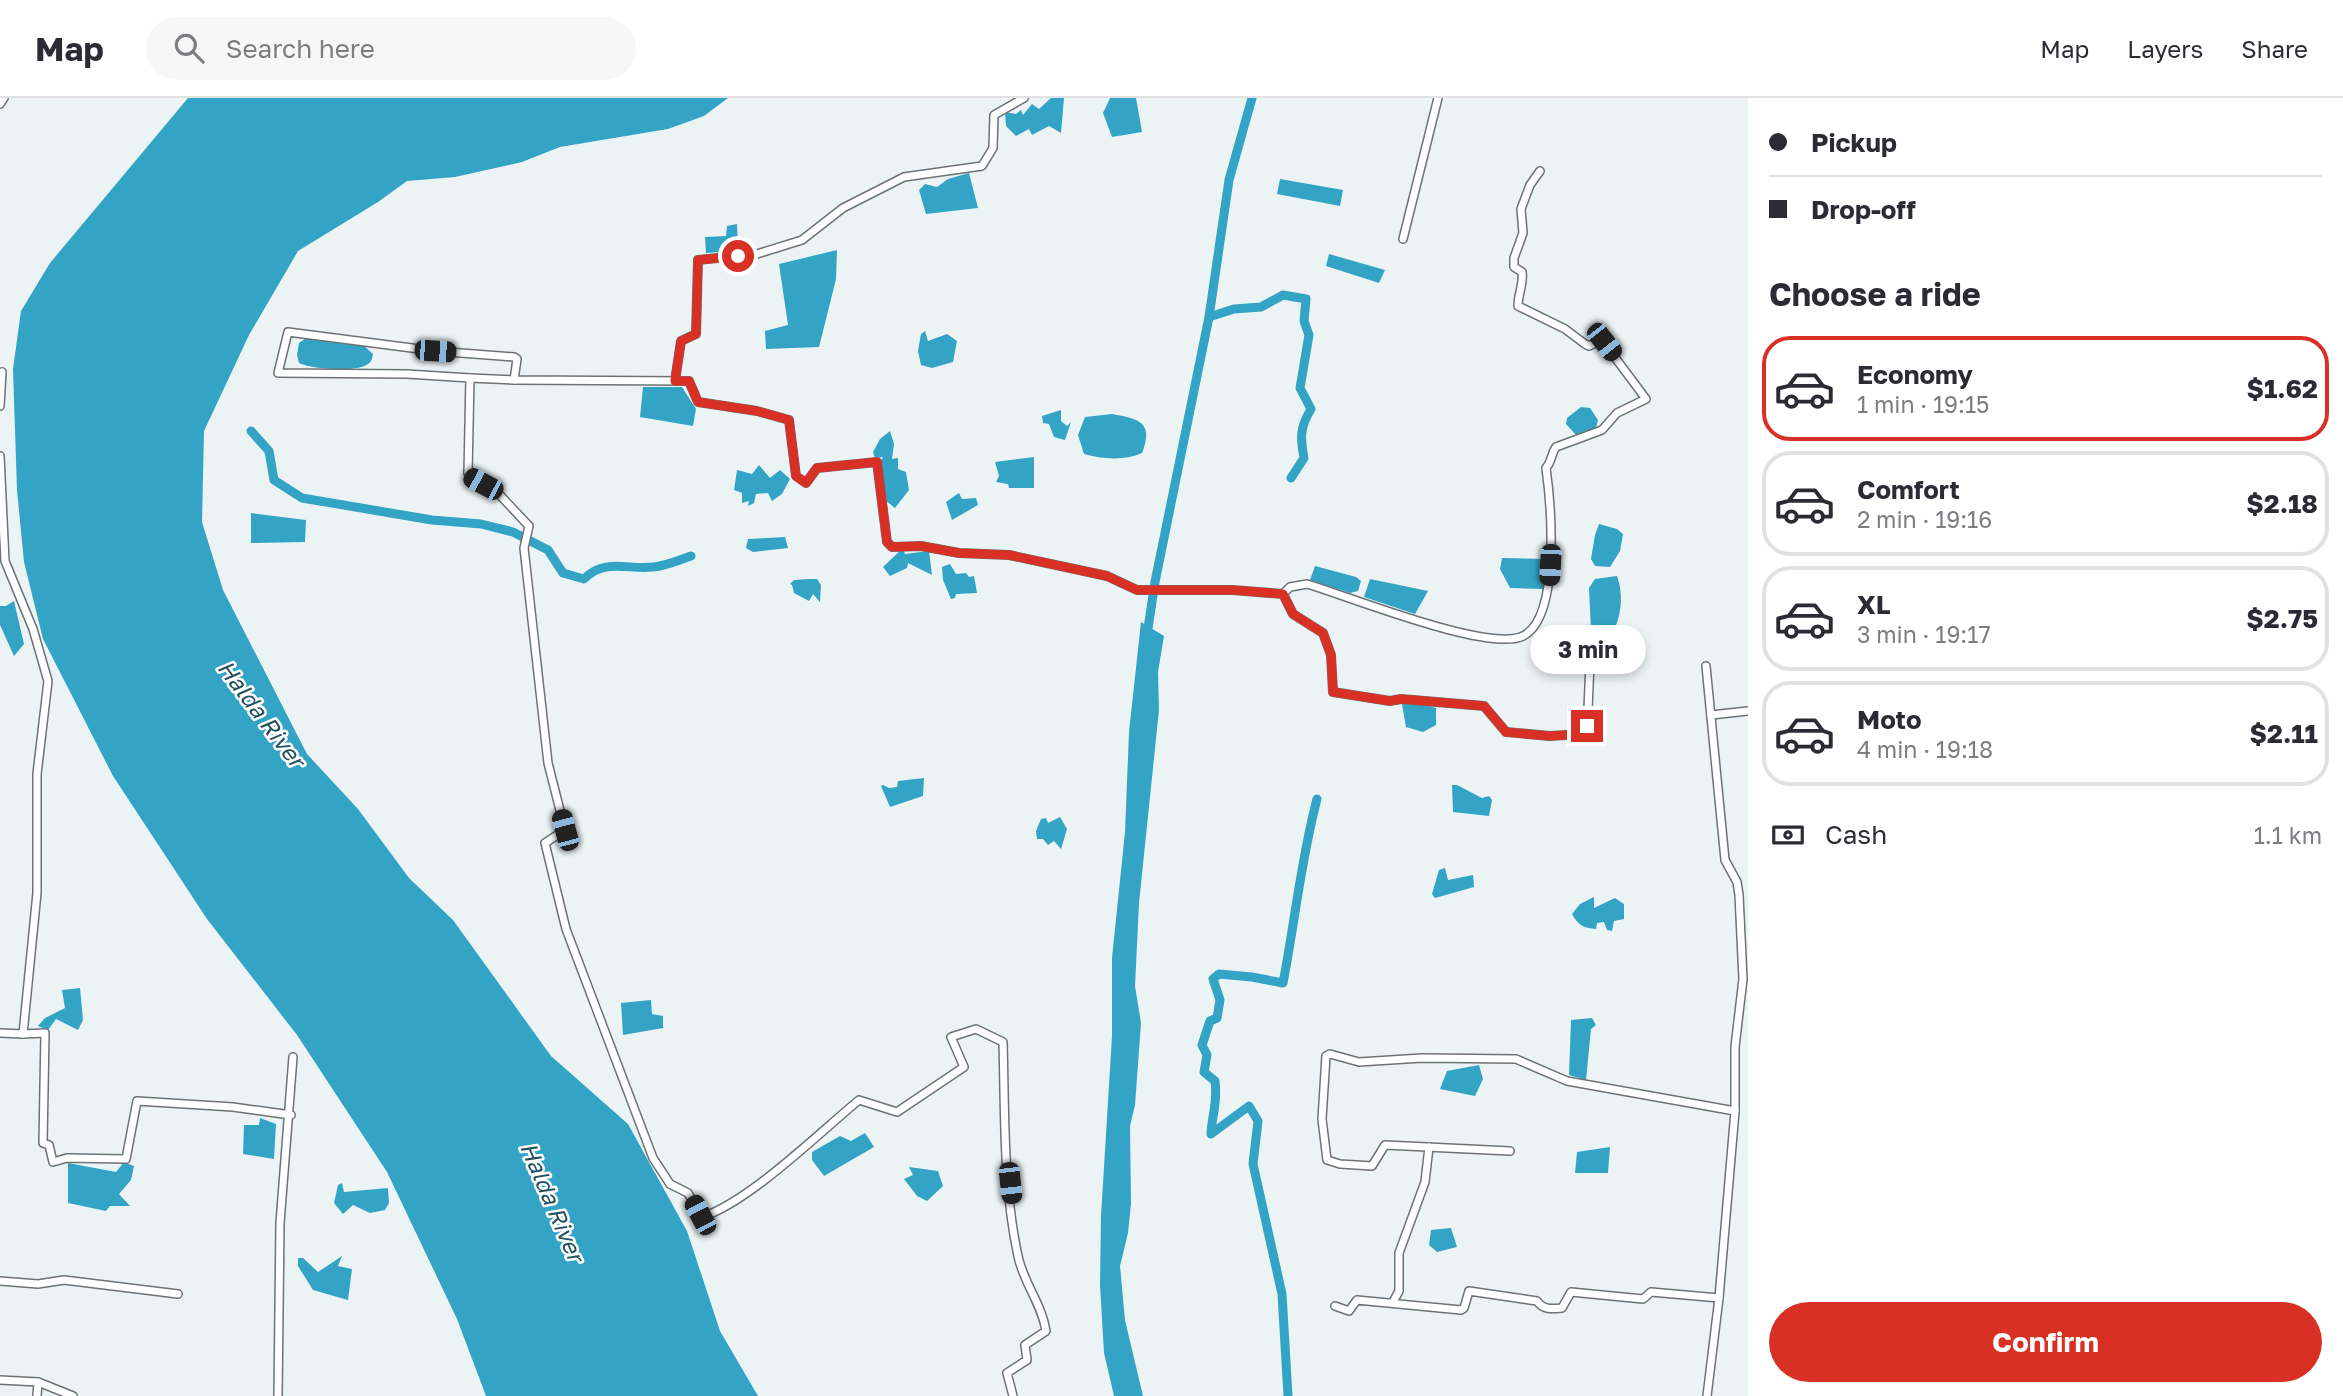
<!DOCTYPE html>
<html lang="en">
<head>
<meta charset="utf-8">
<style>
	:root { --surface:#fff; --page:#f7f7f7; --text:#2b2b33; --muted:#7c7c81; --line:#e1e1e2; --accent:#d93025 }
	body { margin:0; font-family:"Golos Text",sans-serif; background:var(--page); color:var(--text); height:100vh; display:flex; flex-direction:column; font-size:26px; white-space:nowrap }
	* { box-sizing:border-box; margin:0 }
	p { font-size:23px; color:var(--muted) }
	.icon { flex:none; width:38px; height:38px; fill:none; stroke:currentColor; stroke-width:2; stroke-linecap:round; stroke-linejoin:round }
	.map { position:relative; flex:1; overflow:hidden }
	.sheet { display:flex; flex-direction:column; background:var(--surface); width:595px }
	.sheet>* { flex:none }
	.hud { display:grid; align-content:center; height:154px; padding:0 21px; background:var(--surface) }
	.end { position:absolute; width:32px; height:32px; margin:-16px; border:9px solid #d93025; background:#fff; box-shadow:0 0 0 4px #fff }
	.from { border-radius:50% }
	.bubble { position:absolute; height:49px; border-radius:24px; background:var(--surface); box-shadow:0 4px 10px #0003; font-size:23px; font-weight:700; line-height:49px; text-align:center }
	.car { position:absolute; width:21px; height:42px; margin:-21px -10px; border-radius:9px; box-shadow:0 0 5px 2px #0007; background:linear-gradient(#222 24%,#8ab4d8 0 40%,#222 0 76%,#8ab4d8 0 86%,#222 0) }
	.hud b { display:flex; align-items:center; gap:24px; height:66px; font-size:26px }
	.hud b+b { border-top:2px solid var(--line) }
	.hud i { width:18px; height:18px; background:var(--text) }
	ul { padding:0; list-style:none }
	li { display:flex; align-items:center; gap:21px; height:105px; margin:0 14px 10px; padding:0 7px; border:4px solid var(--line); border-radius:28px }
	li div { flex:1 }
	li b { display:block; font-size:26px }
	li em { font-style:normal; font-weight:700 }
	li.on { border-color:var(--accent) }
	li>.icon { width:63px; height:63px; stroke-width:1.5 }
	h2 { padding:0 21px; font-size:32px; line-height:84px }
	.pay { display:flex; align-items:center; gap:18px; height:77px; padding:0 21px; font-size:26px }
	.pay p { margin-inline-start:auto }
	.action { display:flex; gap:14px; margin-top:auto; padding:14px 21px }
	.action a { flex:1; height:80px; border-radius:42px; background:var(--accent); color:#fff; font-size:28px; font-weight:700; line-height:80px; text-align:center }
	header { display:flex; align-items:center; gap:42px; box-sizing:border-box; height:98px; padding:0 35px; background:var(--surface); border-bottom:2px solid var(--line) }
	header strong { font-size:33px }
	nav { display:flex; gap:38px; margin-inline-start:auto; font-size:24px }
	.search { width:490px; height:63px; background:var(--page); display:flex; align-items:center; gap:18px; box-sizing:border-box; padding:0 24px; border-radius:38px; color:var(--muted); font-size:26px }
	main { display:flex; flex:1; min-height:0 }
	.map>svg:first-child { display:block }
</style>
</head>
<body>
<header>
<strong>Map</strong>
<div class="search"><svg class="icon" aria-label="search" viewBox="0 0 24 24"><circle cx="10" cy="10" r="6"/><path d="M15 15l6 6"/></svg>Search here</div>
<nav><a>Map</a><a>Layers</a><a>Share</a></nav>
</header>
<main>
<div class="map">
<svg width="1748" height="1298" viewBox="0 0 1748 1298">
	<rect width="100%" height="100%" fill="#ecf3f5"/>
	<g fill="#33a4c5">
		<polygon points="188,0 728,0 704,18 668,31 560,49 522,64 455,79 407,83 378,104 298,153 249,237 204,333 202,424 223,492 307,656 358,711 409,780 453,822 551,958 628,1026 687,1133 720,1233 758,1298 486,1298 457,1221 387,1074 297,937 207,821 113,678 43,541 24,464 17,392 13,271 21,213 50,165"/>
		<polygon points="1051,0 1064,0 1061,35 1049,28 1032,37 1029,31 1016,38 1006,28 1005,14 1016,16 1021,12 1023,17 1032,6 1039,11"/>
		<polygon points="1110,0 1136,0 1142,34 1112,39 1103,15"/>
		<polygon points="969,75 978,110 926,116 919,92 925,86 937,89 948,81"/>
		<polygon points="1280,81 1343,92 1340,108 1277,96"/>
		<polygon points="737,126 738,153 706,155 705,139 726,138 727,128"/>
		<polygon points="837,152 836,181 819,249 766,251 765,233 788,227 779,166"/>
		<polygon points="1329,156 1385,172 1379,185 1326,168"/>
		<polygon points="925,233 928,243 947,236 957,243 953,264 932,270 921,267 918,253 921,236"/>
		<path d="M319,239l44,8 10,9c-1,5 -1,7 -5,10 -11,9 -57,5 -69,-1l-2,-8 2,-12 7,-5z"/>
		<polygon points="643,289 682,289 696,311 693,328 640,319"/>
		<polygon points="1581,309 1590,310 1598,322 1596,330 1587,335 1576,337 1566,326 1567,320"/>
		<polygon points="1061,312 1061,323 1067,328 1071,324 1065,342 1054,339 1049,326 1043,325 1042,318"/>
		<path d="M1112,316c27,5 42,8 30,39 -18,8 -40,6 -58,1l-6,-19 7,-18z"/>
		<polygon points="890,333 894,346 892,361 898,360 898,371 906,374 909,392 895,410 885,402 880,364 883,359 875,360 873,354 880,341"/>
		<polygon points="1034,359 1034,390 1009,390 1008,386 996,384 999,378 995,364"/>
		<polygon points="759,367 770,380 780,372 790,381 782,396 772,403 768,395 756,396 754,405 748,408 749,403 742,405 742,395 734,392 737,372 752,376"/>
		<polygon points="959,395 962,401 976,400 978,407 952,422 946,404"/>
		<polygon points="251,415 306,422 305,444 251,445"/>
		<polygon points="1599,426 1617,431 1623,436 1620,453 1610,469 1595,468 1591,461 1595,437"/>
		<polygon points="785,439 788,450 753,454 746,450 748,441"/>
		<polygon points="903,450 905,456 929,453 932,477 908,465 907,470 890,478 883,469"/>
		<polygon points="1502,460 1543,461 1544,491 1510,490 1500,471"/>
		<polygon points="950,466 956,476 966,475 969,479 974,478 977,495 956,496 955,500 951,501 943,482 942,469"/>
		<polygon points="1315,468 1356,479 1361,483 1358,493 1350,495 1310,482"/>
		<path d="M1617,478c6,17 5,35 -2,52l-21,4 -3,-1 -2,-43 6,-9z"/>
		<polygon points="808,481 817,481 821,487 820,504 813,496 809,503 794,495 792,487 790,486 794,482"/>
		<polygon points="1370,481 1428,493 1415,516 1364,499"/>
		<polygon points="14,503 24,546 14,558 0,527 0,508 6,508"/>
		<polygon points="1141,524 1164,538 1158,574 1159,612 1139,805 1135,888 1141,925 1135,1007 1130,1028 1131,1106 1128,1135 1120,1168 1125,1222 1143,1298 1114,1298 1104,1255 1100,1187 1101,1118 1112,938 1112,860 1125,734 1129,634"/>
		<polygon points="1411,603 1436,610 1436,627 1423,634 1406,629 1402,606"/>
		<polygon points="924,680 923,698 890,709 881,688 883,687 889,690 897,689 898,683"/>
		<polygon points="1452,687 1457,687 1482,700 1489,698 1492,702 1489,718 1453,714"/>
		<polygon points="1060,719 1067,731 1061,751 1054,743 1048,747 1043,741 1037,741 1036,733 1041,721 1046,720 1048,725"/>
		<polygon points="1445,770 1448,782 1473,777 1474,789 1435,800 1432,796 1439,772"/>
		<path d="M1594,799v11l21,-10 9,6v15l-10,2 -2,10 -5,-1 -3,-8 -7,1 -1,6c-13,-1 -18,-4 -24,-15l8,-10z"/>
		<polygon points="80,890 83,922 78,932 56,921 48,932 38,928 45,920 65,910 62,892"/>
		<polygon points="651,902 652,916 663,918 663,930 623,937 621,905"/>
		<polygon points="1592,920 1596,927 1591,931 1586,982 1569,977 1571,922"/>
		<polygon points="1479,967 1483,981 1475,998 1440,991 1447,973"/>
		<polygon points="260,1020 276,1026 274,1061 243,1056 244,1027 259,1027"/>
		<polygon points="865,1035 874,1049 824,1078 812,1062 812,1054 840,1038 851,1043"/>
		<polygon points="1610,1049 1608,1075 1575,1075 1577,1054"/>
		<polygon points="124,1064 134,1068 131,1082 119,1096 130,1108 110,1108 106,1113 68,1105 68,1065 116,1074"/>
		<polygon points="909,1069 938,1073 943,1088 927,1103 917,1098 904,1081 913,1077"/>
		<polygon points="342,1085 344,1094 388,1090 389,1105 385,1112 370,1115 353,1107 343,1116 334,1105 338,1087"/>
		<polygon points="1451,1130 1457,1149 1437,1154 1429,1147 1431,1132"/>
		<polygon points="342,1158 338,1168 352,1171 348,1202 313,1192 298,1168 298,1160 303,1160 318,1174"/>
	</g>
	<g fill="none" stroke-linecap="round" stroke-linejoin="round">
		<g stroke="#33a4c5" stroke-width="9">
			<path d="M1209,219l25,-8 27,-2 22,-12 23,4 -2,22 5,14 -9,53 11,21c-11,18 -11,28 -7,49l-13,20"/>
			<path d="M251,333l18,20 5,29 28,18 130,22 49,4 32,8 35,18 15,23 21,6c20,-21 44,-9 69,-12 13,-1 26,-7 38,-11"/>
			<polyline points="1147,537 1155,484 1209,219 1229,82 1252,0"/>
			<path d="M1288,1298l-6,-102 -29,-130 5,-43 -9,-15 -38,28c1,-20 7,-32 4,-53l-11,-9 3,-17 -5,-10 8,-24 7,-3 3,-18 -7,-21 6,-5 33,3 31,6c12,-62 18,-124 34,-184"/>
		</g>
		<defs>
			<g id="minor">
				<polyline points="0,6 4,0"/>
				<polyline points="1403,141 1438,0"/>
				<polyline points="0,275 2,274 0,308"/>
				<polyline points="470,280 514,282"/>
				<polyline points="675,283 681,243 696,236 698,162 757,156 802,142 843,110 904,79 982,68 993,50 994,17 1024,0"/>
				<polyline points="0,358 5,463 33,531 48,583 37,676 37,795 23,936 45,935 43,1045 49,1047 53,1064 67,1060 126,1061 137,1003 233,1009 291,1017"/>
				<path d="M1283,496l7,-7 17,-3c41,12 182,69 216,52 38,-19 28,-132 23,-168 6,-7 5,-14 10,-21l46,-17 15,-17 29,-14 -44,-59 -13,6 -4,-2 -20,-15 -47,-23c0,-13 6,-22 4,-34l-8,-5v-9l9,-25 -2,-24 9,-24 10,-14"/>
				<polyline points="1706,568 1725,762 1737,784 1739,797 1743,881 1735,949 1735,1013 1719,1200 1707,1298"/>
				<polyline points="1711,617 1748,613"/>
				<polyline points="0,935 23,936"/>
				<polyline points="1510,1053 1385,1047 1372,1068 1340,1066 1327,1062 1322,1021 1326,958 1330,956 1359,964 1422,960 1516,961 1567,983 1735,1013"/>
				<polyline points="0,1183 38,1186 64,1182 178,1196"/>
				<polyline points="1393,1204 1399,1193 1399,1155 1425,1084 1429,1049"/>
				<path d="M1335,1208l14,5 8,-11 104,10 3,-2 5,-17 68,10c6,9 15,8 25,7l9,-16 72,7 8,-7 68,6"/>
				<polyline points="0,1282 38,1284 37,1298"/>
				<polyline points="38,1284 73,1298"/>
				<polyline points="278,1298 280,1125 293,959"/>
				<path d="M1013,1298l-6,-23 20,-13 -2,-15 21,-14c-4,-27 -23,-49 -28,-75 -15,-68 -13,-144 -15,-214l-27,-13 -25,8 13,30 -67,45 -38,-12c-40,33 -110,102 -157,117l-14,-24 -18,-9 -17,-26 -87,-229 -21,-86 20,-13 -17,-67 -24,-215 5,-22 -32,-34 -27,-15 -2,-4 2,-95 -63,-4 -129,-1 10,-41 147,19 79,6 3,2 -3,21 175,1 9,21 59,9 32,9 7,56 10,7 11,-15 60,-6 10,80 5,5 29,-1 38,7 50,2 98,21 30,14h95l51,4 10,20 30,19 8,22 2,37 57,9 11,-2 83,7 22,26 44,4 32,-2 5,-2 3,-69"/>
			</g>
		</defs>
		<use href="#minor" stroke="#6d7275" stroke-width="10"/>
		<use href="#minor" stroke="#fff" stroke-width="7"/>
	</g>
	<g fill="none" stroke-linecap="round" stroke-linejoin="round">
		<polyline stroke="#d93025" stroke-width="9" points="738,158 698,162 696,236 681,243 675,283 689,283 698,304 757,313 789,322 796,378 806,385 817,370 877,364 887,444 892,449 921,448 959,455 1009,457 1107,478 1137,492 1232,492 1283,496 1293,516 1323,535 1331,557 1333,594 1390,603 1401,601 1484,608 1506,634 1549,638 1582,636 1587,634 1587,628"/>
	</g>
	<g text-anchor="middle" stroke-width="5" stroke-linejoin="round" paint-order="stroke">
		<g font-size="23" font-style="italic" fill="#235160" stroke="#fff">
			<text transform="translate(261 616) rotate(53)" y="8">Halda River</text>
			<text transform="translate(552 1104) rotate(67)" y="8">Halda River</text>
		</g>
	</g>
</svg>
<i class="end from" style="left:738px;top:158px"></i>
<i class="end" style="left:1587px;top:628px"></i>
<div class="bubble" style="left:1530px;top:527px;width:116px">3 min</div>
<i class="car" style="left:1604px;top:244px;rotate:142deg"></i>
<i class="car" style="left:435px;top:253px;rotate:94deg"></i>
<i class="car" style="left:483px;top:386px;rotate:298deg"></i>
<i class="car" style="left:1550px;top:467px;rotate:183deg"></i>
<i class="car" style="left:565px;top:732px;rotate:345deg"></i>
<i class="car" style="left:1010px;top:1085px;rotate:174deg"></i>
<i class="car" style="left:700px;top:1117px;rotate:332deg"></i>
</div>
<section class="sheet">
<div class="hud">
<b><i class="from"></i>Pickup</b>
<b><i></i>Drop-off</b>
</div>
<h2>Choose a ride</h2>
<ul>
<li class="on"><svg class="icon" aria-label="car" viewBox="0 0 24 24"><path d="M5 17H2v-5l4-1 3-4h7l3 4 3 1v5h-3M9 17h6M6 11h13"/><circle cx="7" cy="17" r="2"/><circle cx="17" cy="17" r="2"/></svg><div><b>Economy</b><p>1 min · 19:15</p></div><em>$1.62</em></li>
<li><svg class="icon" aria-label="car" viewBox="0 0 24 24"><path d="M5 17H2v-5l4-1 3-4h7l3 4 3 1v5h-3M9 17h6M6 11h13"/><circle cx="7" cy="17" r="2"/><circle cx="17" cy="17" r="2"/></svg><div><b>Comfort</b><p>2 min · 19:16</p></div><em>$2.18</em></li>
<li><svg class="icon" aria-label="car" viewBox="0 0 24 24"><path d="M5 17H2v-5l4-1 3-4h7l3 4 3 1v5h-3M9 17h6M6 11h13"/><circle cx="7" cy="17" r="2"/><circle cx="17" cy="17" r="2"/></svg><div><b>XL</b><p>3 min · 19:17</p></div><em>$2.75</em></li>
<li><svg class="icon" aria-label="car" viewBox="0 0 24 24"><path d="M5 17H2v-5l4-1 3-4h7l3 4 3 1v5h-3M9 17h6M6 11h13"/><circle cx="7" cy="17" r="2"/><circle cx="17" cy="17" r="2"/></svg><div><b>Moto</b><p>4 min · 19:18</p></div><em>$2.11</em></li>
</ul>
<div class="pay"><svg class="icon" aria-label="cash" viewBox="0 0 24 24"><path d="M3 7h18v10H3z"/><circle cx="12" cy="12" r="2"/></svg>Cash<p>1.1 km</p></div>
<div class="action"><a>Confirm</a></div>
</section>
</main>
</body>
</html>
